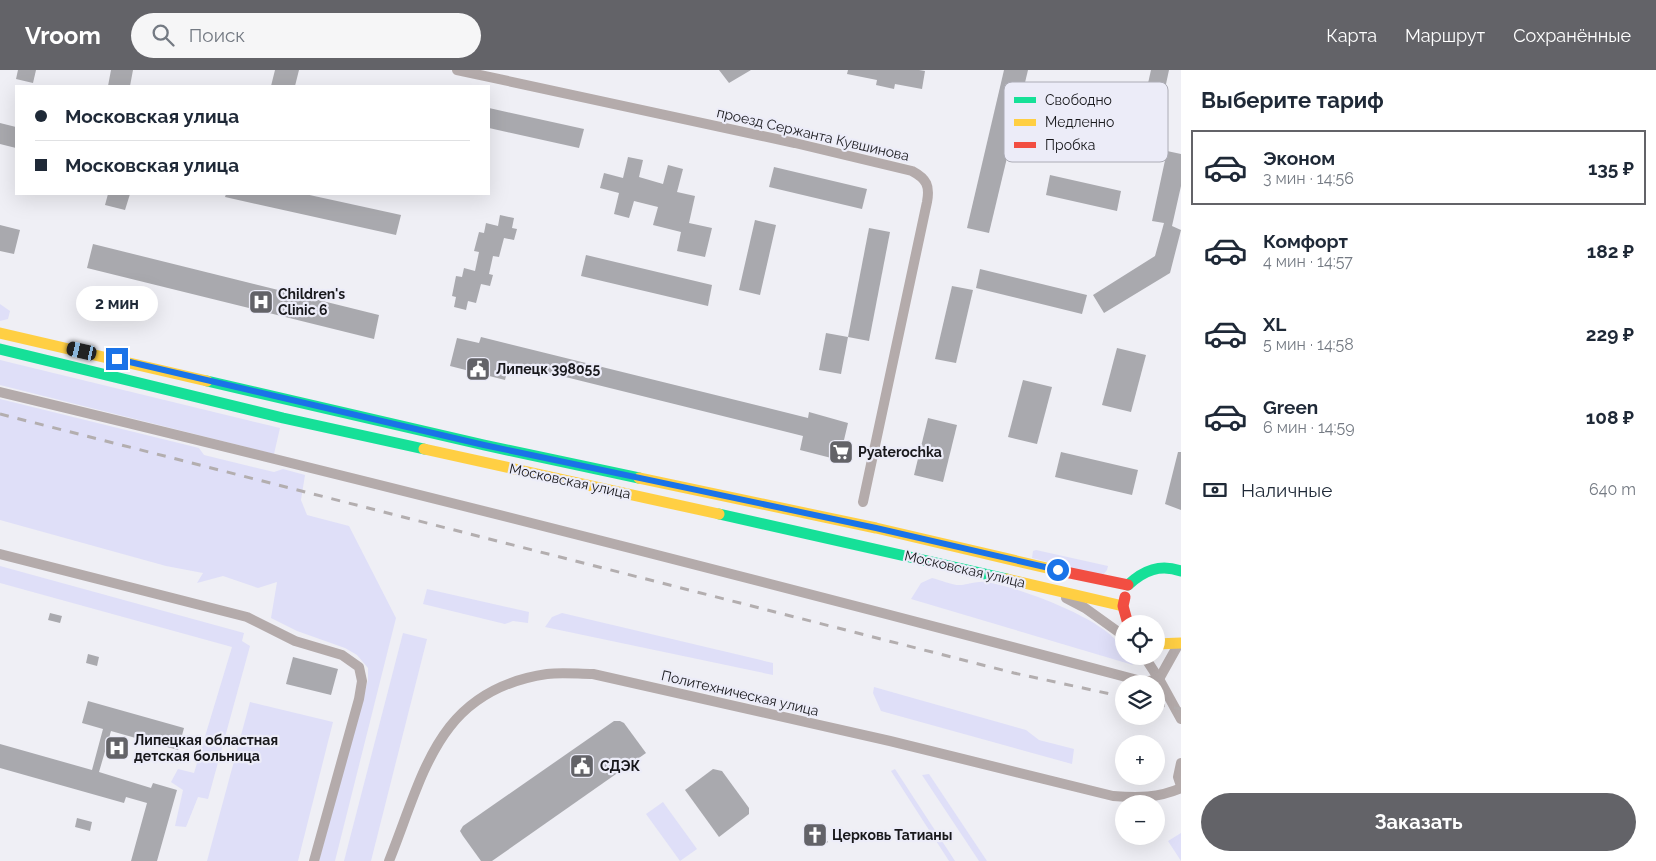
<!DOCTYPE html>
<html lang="ru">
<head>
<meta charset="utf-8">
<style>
	:root { --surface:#fff; --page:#f6f6f7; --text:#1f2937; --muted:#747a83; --line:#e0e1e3; --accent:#636368 }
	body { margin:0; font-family:Raleway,sans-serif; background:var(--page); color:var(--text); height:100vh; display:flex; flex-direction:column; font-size:19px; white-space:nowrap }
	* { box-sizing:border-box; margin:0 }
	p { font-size:16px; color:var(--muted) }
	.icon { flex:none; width:28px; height:28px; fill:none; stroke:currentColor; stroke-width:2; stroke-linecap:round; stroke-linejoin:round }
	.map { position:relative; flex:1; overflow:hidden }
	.details { display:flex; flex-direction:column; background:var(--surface); width:475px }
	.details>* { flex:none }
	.guide { position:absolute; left:15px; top:15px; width:475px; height:110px; border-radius:0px; box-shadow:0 5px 20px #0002; display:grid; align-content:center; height:110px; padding:0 20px; background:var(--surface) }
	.buttons { position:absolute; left:1115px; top:545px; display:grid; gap:10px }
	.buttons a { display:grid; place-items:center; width:50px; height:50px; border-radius:50%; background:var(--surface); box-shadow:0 5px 20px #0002; font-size:25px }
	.end { position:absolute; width:22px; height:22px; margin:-11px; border:6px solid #1a73e8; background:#fff; box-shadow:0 0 0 2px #fff }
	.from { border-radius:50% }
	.bubble { position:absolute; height:35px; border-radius:18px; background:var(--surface); box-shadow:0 5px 20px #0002; font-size:16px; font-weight:700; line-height:35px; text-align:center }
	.car { position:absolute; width:15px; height:30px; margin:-15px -8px; border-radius:6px; box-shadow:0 0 4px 1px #0007; background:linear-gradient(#222 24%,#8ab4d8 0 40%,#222 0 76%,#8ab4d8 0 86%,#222 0) }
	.guide b { display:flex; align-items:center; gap:18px; height:48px; font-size:19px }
	.guide b+b { border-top:1px solid var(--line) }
	.guide i { width:12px; height:12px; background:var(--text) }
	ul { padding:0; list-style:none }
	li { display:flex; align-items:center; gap:15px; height:75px; margin:0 10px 8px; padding:0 10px; border:2px solid transparent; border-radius:0px }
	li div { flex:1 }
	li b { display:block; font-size:19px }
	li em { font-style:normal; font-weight:700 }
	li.selected { border-color:var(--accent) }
	li>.icon { width:45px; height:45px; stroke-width:1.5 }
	h2 { padding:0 20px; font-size:22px; line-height:60px }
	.pay { display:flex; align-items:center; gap:12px; height:55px; padding:0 20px; font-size:19px }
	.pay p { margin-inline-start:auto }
	.action { display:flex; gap:10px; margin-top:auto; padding:10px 20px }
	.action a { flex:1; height:58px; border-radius:30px; background:var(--accent); color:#fff; font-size:20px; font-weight:700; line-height:58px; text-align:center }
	header { display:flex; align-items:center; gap:30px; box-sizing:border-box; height:70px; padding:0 25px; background:var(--accent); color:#fff }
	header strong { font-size:24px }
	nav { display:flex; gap:28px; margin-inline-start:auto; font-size:18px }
	.search { width:350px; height:45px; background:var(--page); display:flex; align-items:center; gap:12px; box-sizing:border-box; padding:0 18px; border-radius:28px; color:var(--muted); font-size:19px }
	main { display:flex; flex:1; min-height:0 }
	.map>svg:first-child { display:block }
</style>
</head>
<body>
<header>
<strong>Vroom</strong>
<div class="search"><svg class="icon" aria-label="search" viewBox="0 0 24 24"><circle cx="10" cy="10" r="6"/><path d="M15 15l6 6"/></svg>Поиск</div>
<nav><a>Карта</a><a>Маршрут</a><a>Сохранённые</a></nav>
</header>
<main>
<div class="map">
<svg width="1181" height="791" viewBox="0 0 1181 791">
	<rect width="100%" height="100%" fill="#efeff5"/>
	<g fill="#dfdff8">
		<polygon points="0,234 10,241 8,249 0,251"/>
		<polygon points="0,290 280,358 274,384 0,315"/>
		<polygon points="0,329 199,378 204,385 274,402 283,399 305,405 301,430 307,445 349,456 396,548 335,791 319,791 368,610 368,598 357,585 345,578 297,561 271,548 277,512 258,518 223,506 197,513 203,503 166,496 0,450"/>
		<polygon points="1036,480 1108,496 1107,500 1102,506 1032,488 1033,481"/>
		<polygon points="0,496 244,563 242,571 250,576 208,729 198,727 186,757 175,756 183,720 171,712 178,699 194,703 232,577 0,513"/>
		<path d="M932,508c9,2 21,8 30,7 8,-1 15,-4 23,-3 28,3 139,42 139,74h3l6,9 -222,-66 10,-16z"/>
		<polygon points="427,519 529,542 528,553 513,551 505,554 423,534"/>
		<polygon points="562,543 773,593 773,605 545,557 552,547"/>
		<polygon points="403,563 427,569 371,791 344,791"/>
		<polygon points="874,617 1026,660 1039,670 1074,679 1072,694 881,641 873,623"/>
		<polygon points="250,632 333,652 298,791 207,791"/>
		<polygon points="895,699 955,791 949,791 891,701"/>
		<polygon points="929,704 987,791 979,791 922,705"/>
		<polygon points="663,732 697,779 680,791 646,744"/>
		<polygon points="1181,763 1181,791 1168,771"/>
	</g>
	<g fill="#a9a9ae">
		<polygon points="18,0 36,0 33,13 16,9"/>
		<polygon points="111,0 133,0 130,16 108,16"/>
		<polygon points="275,0 299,0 295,16 271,16"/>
		<polygon points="719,0 751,0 729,13"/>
		<polygon points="848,0 919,0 925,1 922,19 895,14 894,19 876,15 877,10 847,4"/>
		<polygon points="1004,0 1028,0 989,163 967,158"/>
		<polygon points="1151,0 1169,0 1153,75 1135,71"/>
		<polygon points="489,38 584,59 579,78 489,58"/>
		<polygon points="0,53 16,57 16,78 0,74"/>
		<polygon points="1167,81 1181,84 1181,116 1172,156 1181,160 1170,203 1104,243 1093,225 1155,186 1164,153 1152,151"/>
		<polygon points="628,87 643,90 639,107 663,114 668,95 683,99 677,122 695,126 689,153 712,158 705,187 677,181 681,162 653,155 658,137 634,131 629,148 614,144 619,123 600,118 604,103 623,108"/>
		<polygon points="774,97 867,119 862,139 769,117"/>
		<polygon points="1050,105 1121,121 1117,141 1046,125"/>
		<polygon points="108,124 130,124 125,140 105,135"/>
		<polygon points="226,124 305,124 401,145 396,165 225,127"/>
		<polygon points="500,145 514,148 512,158 517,159 514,170 504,168 499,187 493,186 489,204 493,205 490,216 481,214 476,233 468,231 466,240 454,237 456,227 452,226 456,206 462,207 464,198 475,201 479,182 474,181 479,162 484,163 486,153 498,156"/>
		<polygon points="755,150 776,155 760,225 739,220"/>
		<polygon points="0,155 20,160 14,184 0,181"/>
		<polygon points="869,158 890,162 869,271 848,267"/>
		<polygon points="93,174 379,245 374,269 87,198"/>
		<polygon points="586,185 712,215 708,236 581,206"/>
		<polygon points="980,199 1087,225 1082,244 976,218"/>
		<polygon points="952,216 973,220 956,293 935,289"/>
		<polygon points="826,263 848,267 841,304 819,300"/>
		<polygon points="481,267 808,348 809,342 848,353 844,370 852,373 847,392 800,380 803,366 509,293 505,310 450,296 457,268 479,273"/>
		<polygon points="1117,278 1146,285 1131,342 1102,335"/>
		<polygon points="1023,310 1052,317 1037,374 1008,367"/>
		<polygon points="928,348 957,355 943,412 914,405"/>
		<polygon points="1061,382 1138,400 1132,425 1055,407"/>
		<polygon points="1178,382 1181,382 1181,440 1165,434"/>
		<polygon points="50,543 62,546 60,553 48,550"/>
		<polygon points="88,584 99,587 97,596 86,593"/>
		<polygon points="293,587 338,599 331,625 286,614"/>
		<polygon points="88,631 184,658 178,680 111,661 99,702 151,718 153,713 177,720 157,791 131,791 147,733 126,727 124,733 0,698 0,674 92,700 103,659 82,653"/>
		<polygon points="614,651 620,651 624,653 646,683 492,791 481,791 463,766 460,761 463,756"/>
		<polygon points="713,699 722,701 749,738 749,744 719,767 685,720"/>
		<polygon points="77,748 92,752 90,761 75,757"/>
		<polygon points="812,753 822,757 822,764 828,772 821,777 816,770 808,766 807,757"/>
	</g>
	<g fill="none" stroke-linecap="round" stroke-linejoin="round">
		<g stroke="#b4abab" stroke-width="10">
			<path d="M457,0l338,73 117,28c15,8 18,15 15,31l-64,300"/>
			<path d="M0,322c383,92 764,189 1145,290l14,-3"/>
			<polyline points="0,484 247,547 295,571 342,585 359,597 362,611 359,629 314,791"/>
			<polyline points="1066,528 1085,538 1124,566"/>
			<polyline points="1144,586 1159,609 1181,649"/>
			<polyline points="1159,609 1178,575"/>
			<polyline points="1181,693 1178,707 1181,716"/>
			<path d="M389,791c35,-87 48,-171 158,-187 15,-2 31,0 46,0l297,67 223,55c25,2 45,2 68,-8"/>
		</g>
		<g stroke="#16e098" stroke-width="11">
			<polyline points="0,279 283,348 424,379"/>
			<polyline points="207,311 484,375 639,408"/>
			<polyline points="719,444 1007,509"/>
			<path d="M1128,515c16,-15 32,-21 53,-14"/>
		</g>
		<g stroke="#ffcf43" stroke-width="11">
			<polyline points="0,263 207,311"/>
			<polyline points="424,379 719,444"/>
			<polyline points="639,408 876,458 1051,499"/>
			<polyline points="1007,509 1123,536"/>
			<polyline points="1156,574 1181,573"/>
		</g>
		<g stroke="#f24e42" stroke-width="11">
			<polyline points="1051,499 1128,515"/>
			<polyline points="1125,527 1123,536 1128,554"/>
		</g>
		<g stroke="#b3aeaf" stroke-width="3" stroke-dasharray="9 9" stroke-linecap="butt">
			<polyline points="0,344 1014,603 1124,627"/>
			<polyline points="1156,634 1181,639"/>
		</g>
	</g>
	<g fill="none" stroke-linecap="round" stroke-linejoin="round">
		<polyline stroke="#1a73e8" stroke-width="6" points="117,289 484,375 876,458 1058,500"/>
	</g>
	<defs>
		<symbol id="hospital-square" viewBox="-11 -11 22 22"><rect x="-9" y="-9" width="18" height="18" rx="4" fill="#636368" stroke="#ececf8"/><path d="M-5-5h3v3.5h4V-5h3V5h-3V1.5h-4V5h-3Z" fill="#fff"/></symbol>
		<symbol id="civic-square" viewBox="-11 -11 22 22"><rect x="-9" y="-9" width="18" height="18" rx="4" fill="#636368" stroke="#ececf8"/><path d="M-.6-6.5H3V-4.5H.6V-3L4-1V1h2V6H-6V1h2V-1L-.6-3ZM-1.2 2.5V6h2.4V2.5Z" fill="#fff"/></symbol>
		<symbol id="supermarket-square" viewBox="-11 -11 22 22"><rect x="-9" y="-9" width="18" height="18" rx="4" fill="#636368" stroke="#ececf8"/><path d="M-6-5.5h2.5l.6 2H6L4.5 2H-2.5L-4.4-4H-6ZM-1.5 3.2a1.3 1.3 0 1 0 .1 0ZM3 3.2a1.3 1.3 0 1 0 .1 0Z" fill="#fff"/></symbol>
		<symbol id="church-square" viewBox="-11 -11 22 22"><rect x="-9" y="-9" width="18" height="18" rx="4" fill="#636368" stroke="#ececf8"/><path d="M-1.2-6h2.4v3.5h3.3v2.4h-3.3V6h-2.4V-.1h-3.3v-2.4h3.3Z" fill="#fff"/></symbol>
	</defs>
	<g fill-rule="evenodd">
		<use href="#hospital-square" x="247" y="218" width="28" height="28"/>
		<use href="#civic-square" x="464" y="285" width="28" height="28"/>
		<use href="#supermarket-square" x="827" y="368" width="28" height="28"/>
		<use href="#hospital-square" x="103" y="664" width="28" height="28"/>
		<use href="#civic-square" x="568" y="682" width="28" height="28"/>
		<use href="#church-square" x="801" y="751" width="28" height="28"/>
	</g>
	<g text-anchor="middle" stroke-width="4.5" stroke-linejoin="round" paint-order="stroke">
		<g font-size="14" fill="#18181c" stroke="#ececf8">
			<text transform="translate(813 64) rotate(13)" y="5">проезд Сержанта Кувшинова</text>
			<text transform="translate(570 411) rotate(12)" y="5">Московская улица</text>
			<text transform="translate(965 499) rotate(13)" y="5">Московская улица</text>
			<text transform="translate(740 623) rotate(13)" y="5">Политехническая улица</text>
		</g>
		<g font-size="14" font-weight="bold" fill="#18181c" stroke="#ececf8" text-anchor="start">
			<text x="278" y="229">Children's<tspan x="278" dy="16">Clinic 6</tspan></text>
			<text x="496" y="304">Липецк 398055</text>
			<text x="858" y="387">Pyaterochka</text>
			<text x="134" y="675">Липецкая областная<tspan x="134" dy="16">детская больница</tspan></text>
			<text x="600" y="701">СДЭК</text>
			<text x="832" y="770">Церковь Татианы</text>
		</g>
	</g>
	<rect x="1004" y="12" width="164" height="80" rx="8" fill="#ececf8" stroke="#acacb6" stroke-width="1"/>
	<rect x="1014" y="27" width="22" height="6" fill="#16e098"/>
	<rect x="1014" y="49" width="22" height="7" fill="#ffcf43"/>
	<rect x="1014" y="72" width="22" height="6" fill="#f24e42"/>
	<g font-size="14" fill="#18181c">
		<text x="1045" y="35">Свободно</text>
		<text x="1045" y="57">Медленно</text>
		<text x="1045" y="80">Пробка</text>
	</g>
</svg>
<div class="buttons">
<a><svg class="icon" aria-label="locate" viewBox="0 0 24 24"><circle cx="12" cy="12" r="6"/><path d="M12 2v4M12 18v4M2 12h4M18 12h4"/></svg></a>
<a><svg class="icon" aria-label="layers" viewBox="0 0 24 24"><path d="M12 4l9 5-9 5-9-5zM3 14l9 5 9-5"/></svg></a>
<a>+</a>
<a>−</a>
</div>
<i class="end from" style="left:1058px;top:500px"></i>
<i class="end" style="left:117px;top:289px"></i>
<div class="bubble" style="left:76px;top:216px;width:82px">2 мин</div>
<i class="car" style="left:82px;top:281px;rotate:283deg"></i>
<div class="guide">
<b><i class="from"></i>Московская улица</b>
<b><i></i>Московская улица</b>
</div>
</div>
<section class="details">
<h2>Выберите тариф</h2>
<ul>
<li class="selected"><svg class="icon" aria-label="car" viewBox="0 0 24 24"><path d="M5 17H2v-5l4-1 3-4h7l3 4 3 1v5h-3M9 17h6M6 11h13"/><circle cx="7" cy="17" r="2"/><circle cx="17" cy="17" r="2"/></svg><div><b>Эконом</b><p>3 мин · 14:56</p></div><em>135 ₽</em></li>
<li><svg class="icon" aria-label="car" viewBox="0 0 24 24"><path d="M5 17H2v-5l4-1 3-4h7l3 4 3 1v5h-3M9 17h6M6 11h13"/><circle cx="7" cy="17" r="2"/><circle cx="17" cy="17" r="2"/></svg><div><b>Комфорт</b><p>4 мин · 14:57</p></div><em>182 ₽</em></li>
<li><svg class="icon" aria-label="car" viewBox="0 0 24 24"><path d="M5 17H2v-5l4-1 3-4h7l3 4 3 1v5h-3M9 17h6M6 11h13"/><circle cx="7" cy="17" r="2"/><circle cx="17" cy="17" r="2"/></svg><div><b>XL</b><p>5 мин · 14:58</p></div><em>229 ₽</em></li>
<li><svg class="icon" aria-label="car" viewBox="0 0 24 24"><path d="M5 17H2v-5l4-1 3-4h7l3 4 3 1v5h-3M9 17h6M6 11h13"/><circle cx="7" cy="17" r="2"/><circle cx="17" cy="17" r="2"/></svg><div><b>Green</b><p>6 мин · 14:59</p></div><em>108 ₽</em></li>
</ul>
<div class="pay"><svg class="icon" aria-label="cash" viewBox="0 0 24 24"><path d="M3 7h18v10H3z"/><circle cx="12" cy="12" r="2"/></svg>Наличные<p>640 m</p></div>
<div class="action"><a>Заказать</a></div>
</section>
</main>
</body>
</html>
